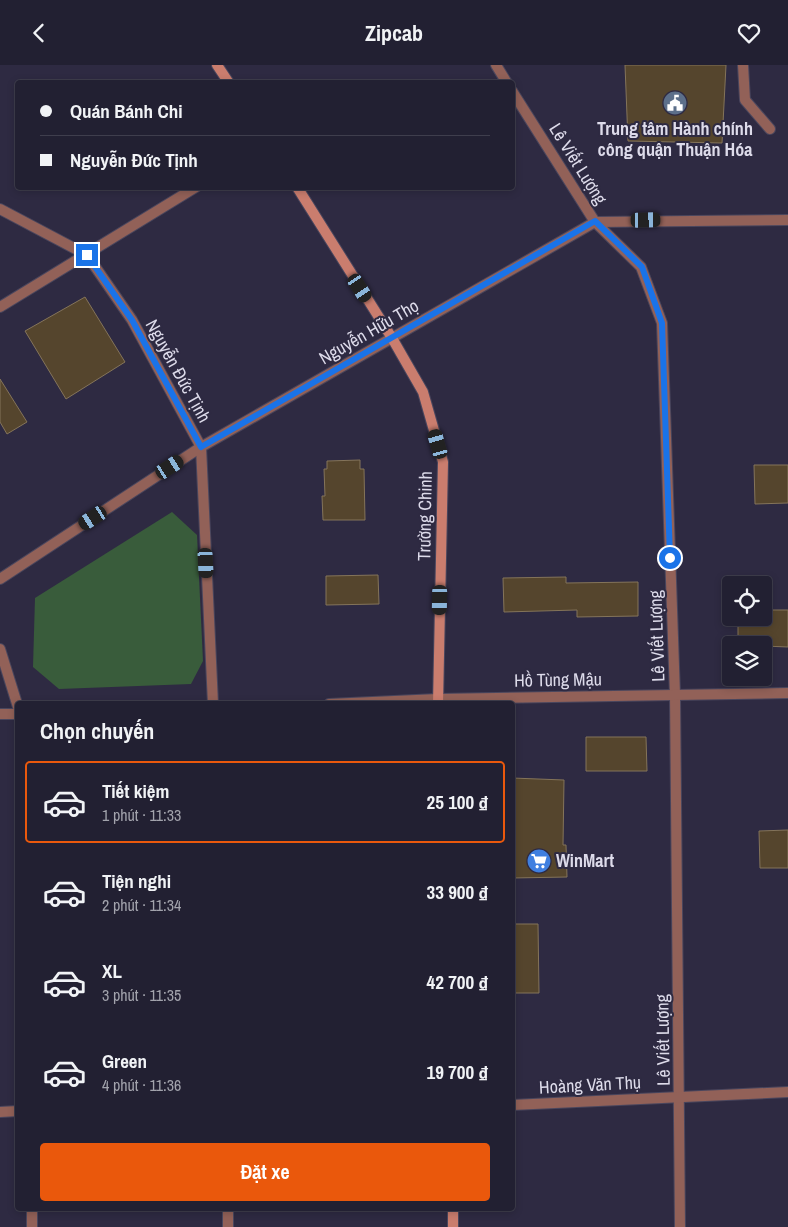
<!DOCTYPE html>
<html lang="vi">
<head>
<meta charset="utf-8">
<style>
	:root { --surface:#222032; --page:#2a283a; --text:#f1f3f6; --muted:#a2a3ac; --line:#3f3e4d; --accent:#ea580c }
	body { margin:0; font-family:"Archivo Narrow",sans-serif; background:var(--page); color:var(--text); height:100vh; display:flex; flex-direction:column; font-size:19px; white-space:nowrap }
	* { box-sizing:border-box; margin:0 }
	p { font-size:16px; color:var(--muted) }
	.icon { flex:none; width:28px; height:28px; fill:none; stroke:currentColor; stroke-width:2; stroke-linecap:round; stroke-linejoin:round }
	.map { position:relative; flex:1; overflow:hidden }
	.side { position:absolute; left:15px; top:636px; width:500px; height:510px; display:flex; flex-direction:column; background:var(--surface); border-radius:5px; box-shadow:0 2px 8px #0003,0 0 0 1px var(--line) }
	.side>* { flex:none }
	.banner { position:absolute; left:15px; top:15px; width:500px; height:110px; border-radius:5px; box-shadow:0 2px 8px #0003,0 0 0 1px var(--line); display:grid; align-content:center; height:110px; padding:0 25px; background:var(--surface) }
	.tools { position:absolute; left:722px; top:511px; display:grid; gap:10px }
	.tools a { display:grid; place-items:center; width:50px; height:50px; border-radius:5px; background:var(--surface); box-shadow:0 2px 8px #0003,0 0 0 1px var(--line); font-size:25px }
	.end { position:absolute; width:22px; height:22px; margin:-11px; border:6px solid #1a73e8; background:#fff; box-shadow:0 0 0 2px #fff }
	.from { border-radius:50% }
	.car { position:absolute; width:15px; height:30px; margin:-15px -8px; border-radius:6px; box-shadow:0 0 4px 1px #0007; background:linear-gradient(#222 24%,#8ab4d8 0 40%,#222 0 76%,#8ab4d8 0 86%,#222 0) }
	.banner b { display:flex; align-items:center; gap:18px; height:48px; font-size:19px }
	.banner b+b { border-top:1px solid var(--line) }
	.banner i { width:12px; height:12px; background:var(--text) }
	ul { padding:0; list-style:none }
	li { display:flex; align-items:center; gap:15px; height:82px; margin:0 10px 8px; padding:0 15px; border:2px solid transparent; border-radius:5px }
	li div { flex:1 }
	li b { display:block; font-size:19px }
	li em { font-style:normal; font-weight:700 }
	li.on { border-color:var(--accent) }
	li>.icon { width:45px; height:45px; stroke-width:1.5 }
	h2 { padding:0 25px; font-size:22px; line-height:60px }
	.action { display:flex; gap:10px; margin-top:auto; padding:10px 25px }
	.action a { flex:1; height:58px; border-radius:5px; background:var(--accent); color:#fff; font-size:20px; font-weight:700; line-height:58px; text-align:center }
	header { display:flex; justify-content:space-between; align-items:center; height:65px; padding:0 25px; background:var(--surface); font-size:22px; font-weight:700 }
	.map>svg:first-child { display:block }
</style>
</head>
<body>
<header><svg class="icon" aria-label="back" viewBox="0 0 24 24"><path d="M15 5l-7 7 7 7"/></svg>Zipcab<svg class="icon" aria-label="heart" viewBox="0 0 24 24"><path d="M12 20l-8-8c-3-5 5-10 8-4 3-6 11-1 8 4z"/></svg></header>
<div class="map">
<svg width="788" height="1162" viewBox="0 0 788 1162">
	<rect width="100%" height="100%" fill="#2e2a42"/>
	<polygon fill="#395c3b" points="172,447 197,470 203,596 191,619 59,624 33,602 35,533"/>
	<g fill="#55452d" stroke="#84745a">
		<polygon points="625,0 726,0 722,78 628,76"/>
		<polygon points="85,232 125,297 66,334 25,266"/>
		<polygon points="0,314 27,357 7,369 0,357"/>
		<polygon points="360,395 360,404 364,404 365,455 323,455 322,431 325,431 324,404 327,404 327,396"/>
		<polygon points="754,400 788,400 788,438 755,439"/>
		<polygon points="378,510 379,539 326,540 326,511"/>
		<polygon points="566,512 566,518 638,517 638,551 577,552 577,545 504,547 503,513"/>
		<polygon points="764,545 788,545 788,582 738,580 738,552 764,552"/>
		<polygon points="586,672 646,672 647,706 586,706"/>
		<polygon points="512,713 564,715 563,780 566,780 567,812 512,813"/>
		<polygon points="788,765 788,803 760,803 759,766"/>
		<polygon points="512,859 538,859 539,928 512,928"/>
	</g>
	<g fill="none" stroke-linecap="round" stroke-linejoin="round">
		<defs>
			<polyline id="lane" points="743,0 745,35 770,64"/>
			<g id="street">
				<polyline points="496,0 507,18"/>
				<polyline points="512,26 595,157 641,202 662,258 675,630 680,1162"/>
				<polyline points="0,144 87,190 132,255 201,382 213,639"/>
				<polyline points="0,242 196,122"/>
				<polyline points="0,514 201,382 595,157 788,155"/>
				<polyline points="0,584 18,642"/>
				<polyline points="329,639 438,634 788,628"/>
				<polyline points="0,649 18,649"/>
				<polyline points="512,1040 788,1027"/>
				<polyline points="0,1047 18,1046"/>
				<polyline points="32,1144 32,1162"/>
				<polyline points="228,1144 228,1162"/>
			</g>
			<g id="secondary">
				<polyline points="217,0 229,18"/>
				<polyline points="297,122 392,273 423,327 443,397 438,639"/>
				<polyline points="453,1144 453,1162"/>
			</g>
		</defs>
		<use href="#lane" stroke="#4a465d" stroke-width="12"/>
		<use href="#street" stroke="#4a465d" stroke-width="12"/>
		<use href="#secondary" stroke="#4a465d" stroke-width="12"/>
		<use href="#lane" stroke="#926158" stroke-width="10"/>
		<use href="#street" stroke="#926158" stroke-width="10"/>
		<use href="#secondary" stroke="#ca7d6e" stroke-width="10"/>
	</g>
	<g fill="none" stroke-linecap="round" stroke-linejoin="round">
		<polyline stroke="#1a73e8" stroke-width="6" points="87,190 132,255 201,382 595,156 642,202 662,258 670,493"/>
	</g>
	<defs>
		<symbol id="civic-disc" viewBox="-11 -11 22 22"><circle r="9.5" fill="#5c6f8a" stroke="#2e2a42"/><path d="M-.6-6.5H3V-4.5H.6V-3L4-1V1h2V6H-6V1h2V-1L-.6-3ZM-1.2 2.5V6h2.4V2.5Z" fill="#fff"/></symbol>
		<symbol id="supermarket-disc" viewBox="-11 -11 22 22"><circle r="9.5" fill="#3f7fe0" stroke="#2e2a42"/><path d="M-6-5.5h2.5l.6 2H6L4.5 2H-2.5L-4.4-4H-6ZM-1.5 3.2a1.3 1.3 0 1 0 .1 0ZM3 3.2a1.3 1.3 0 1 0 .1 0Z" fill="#fff"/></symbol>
	</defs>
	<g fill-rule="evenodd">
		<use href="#civic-disc" x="661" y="24" width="28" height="28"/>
		<use href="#supermarket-disc" x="525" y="782" width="28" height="28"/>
	</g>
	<g text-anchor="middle" stroke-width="4" stroke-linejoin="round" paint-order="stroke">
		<g font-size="18" font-weight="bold" fill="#dddbea" stroke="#2e2a42">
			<text x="675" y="70">Trung tâm Hành chính<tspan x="675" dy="21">công quận Thuận Hóa</tspan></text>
			<text x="556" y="802" text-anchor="start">WinMart</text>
		</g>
		<g font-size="18" fill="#dddbea" stroke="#2e2a42">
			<text transform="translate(578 99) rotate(58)" y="6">Lê Viết Lượng</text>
			<text transform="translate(369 267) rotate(-30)" y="6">Nguyễn Hữu Thọ</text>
			<text transform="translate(178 306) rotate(61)" y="6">Nguyễn Đức Tịnh</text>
			<text transform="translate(425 451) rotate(-89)" y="6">Trường Chinh</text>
			<text transform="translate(657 571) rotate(-92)" y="6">Lê Viết Lượng</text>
			<text transform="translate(558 615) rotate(-1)" y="6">Hồ Tùng Mậu</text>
			<text transform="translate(663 975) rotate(-91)" y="6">Lê Viết Lượng</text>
			<text transform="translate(590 1020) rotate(-3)" y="6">Hoàng Văn Thụ</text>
		</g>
	</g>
</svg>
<div class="tools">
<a><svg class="icon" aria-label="locate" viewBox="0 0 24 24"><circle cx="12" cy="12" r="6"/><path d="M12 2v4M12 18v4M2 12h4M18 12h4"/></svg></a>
<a><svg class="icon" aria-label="layers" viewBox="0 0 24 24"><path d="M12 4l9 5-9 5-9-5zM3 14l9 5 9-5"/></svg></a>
</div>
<i class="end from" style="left:670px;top:493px"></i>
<i class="end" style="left:87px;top:190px"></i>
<i class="car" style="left:646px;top:155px;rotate:89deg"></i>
<i class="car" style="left:360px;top:223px;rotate:147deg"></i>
<i class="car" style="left:438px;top:379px;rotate:344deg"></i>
<i class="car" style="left:170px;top:402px;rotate:57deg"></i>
<i class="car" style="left:93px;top:453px;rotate:237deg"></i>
<i class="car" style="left:206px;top:498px;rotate:177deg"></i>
<i class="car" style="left:440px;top:535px;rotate:181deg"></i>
<div class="banner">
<b><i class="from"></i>Quán Bánh Chi</b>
<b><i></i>Nguyễn Đức Tịnh</b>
</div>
<section class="side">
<h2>Chọn chuyến</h2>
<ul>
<li class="on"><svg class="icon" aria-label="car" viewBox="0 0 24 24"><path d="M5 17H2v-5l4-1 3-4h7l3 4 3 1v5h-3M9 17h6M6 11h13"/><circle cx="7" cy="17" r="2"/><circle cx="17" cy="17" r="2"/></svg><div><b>Tiết kiệm</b><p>1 phút · 11:33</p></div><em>25 100 ₫</em></li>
<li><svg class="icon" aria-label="car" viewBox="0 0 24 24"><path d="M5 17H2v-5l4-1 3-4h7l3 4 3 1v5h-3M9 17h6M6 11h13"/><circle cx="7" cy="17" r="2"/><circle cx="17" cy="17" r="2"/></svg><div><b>Tiện nghi</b><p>2 phút · 11:34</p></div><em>33 900 ₫</em></li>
<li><svg class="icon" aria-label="car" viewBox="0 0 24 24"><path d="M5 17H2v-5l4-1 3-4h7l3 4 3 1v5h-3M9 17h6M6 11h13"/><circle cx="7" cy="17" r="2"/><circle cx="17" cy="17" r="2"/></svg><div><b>XL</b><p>3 phút · 11:35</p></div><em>42 700 ₫</em></li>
<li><svg class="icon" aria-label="car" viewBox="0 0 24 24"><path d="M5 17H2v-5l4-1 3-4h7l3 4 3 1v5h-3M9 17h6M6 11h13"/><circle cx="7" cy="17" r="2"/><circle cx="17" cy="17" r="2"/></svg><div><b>Green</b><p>4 phút · 11:36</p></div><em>19 700 ₫</em></li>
</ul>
<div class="action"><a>Đặt xe</a></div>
</section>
</div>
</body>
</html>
